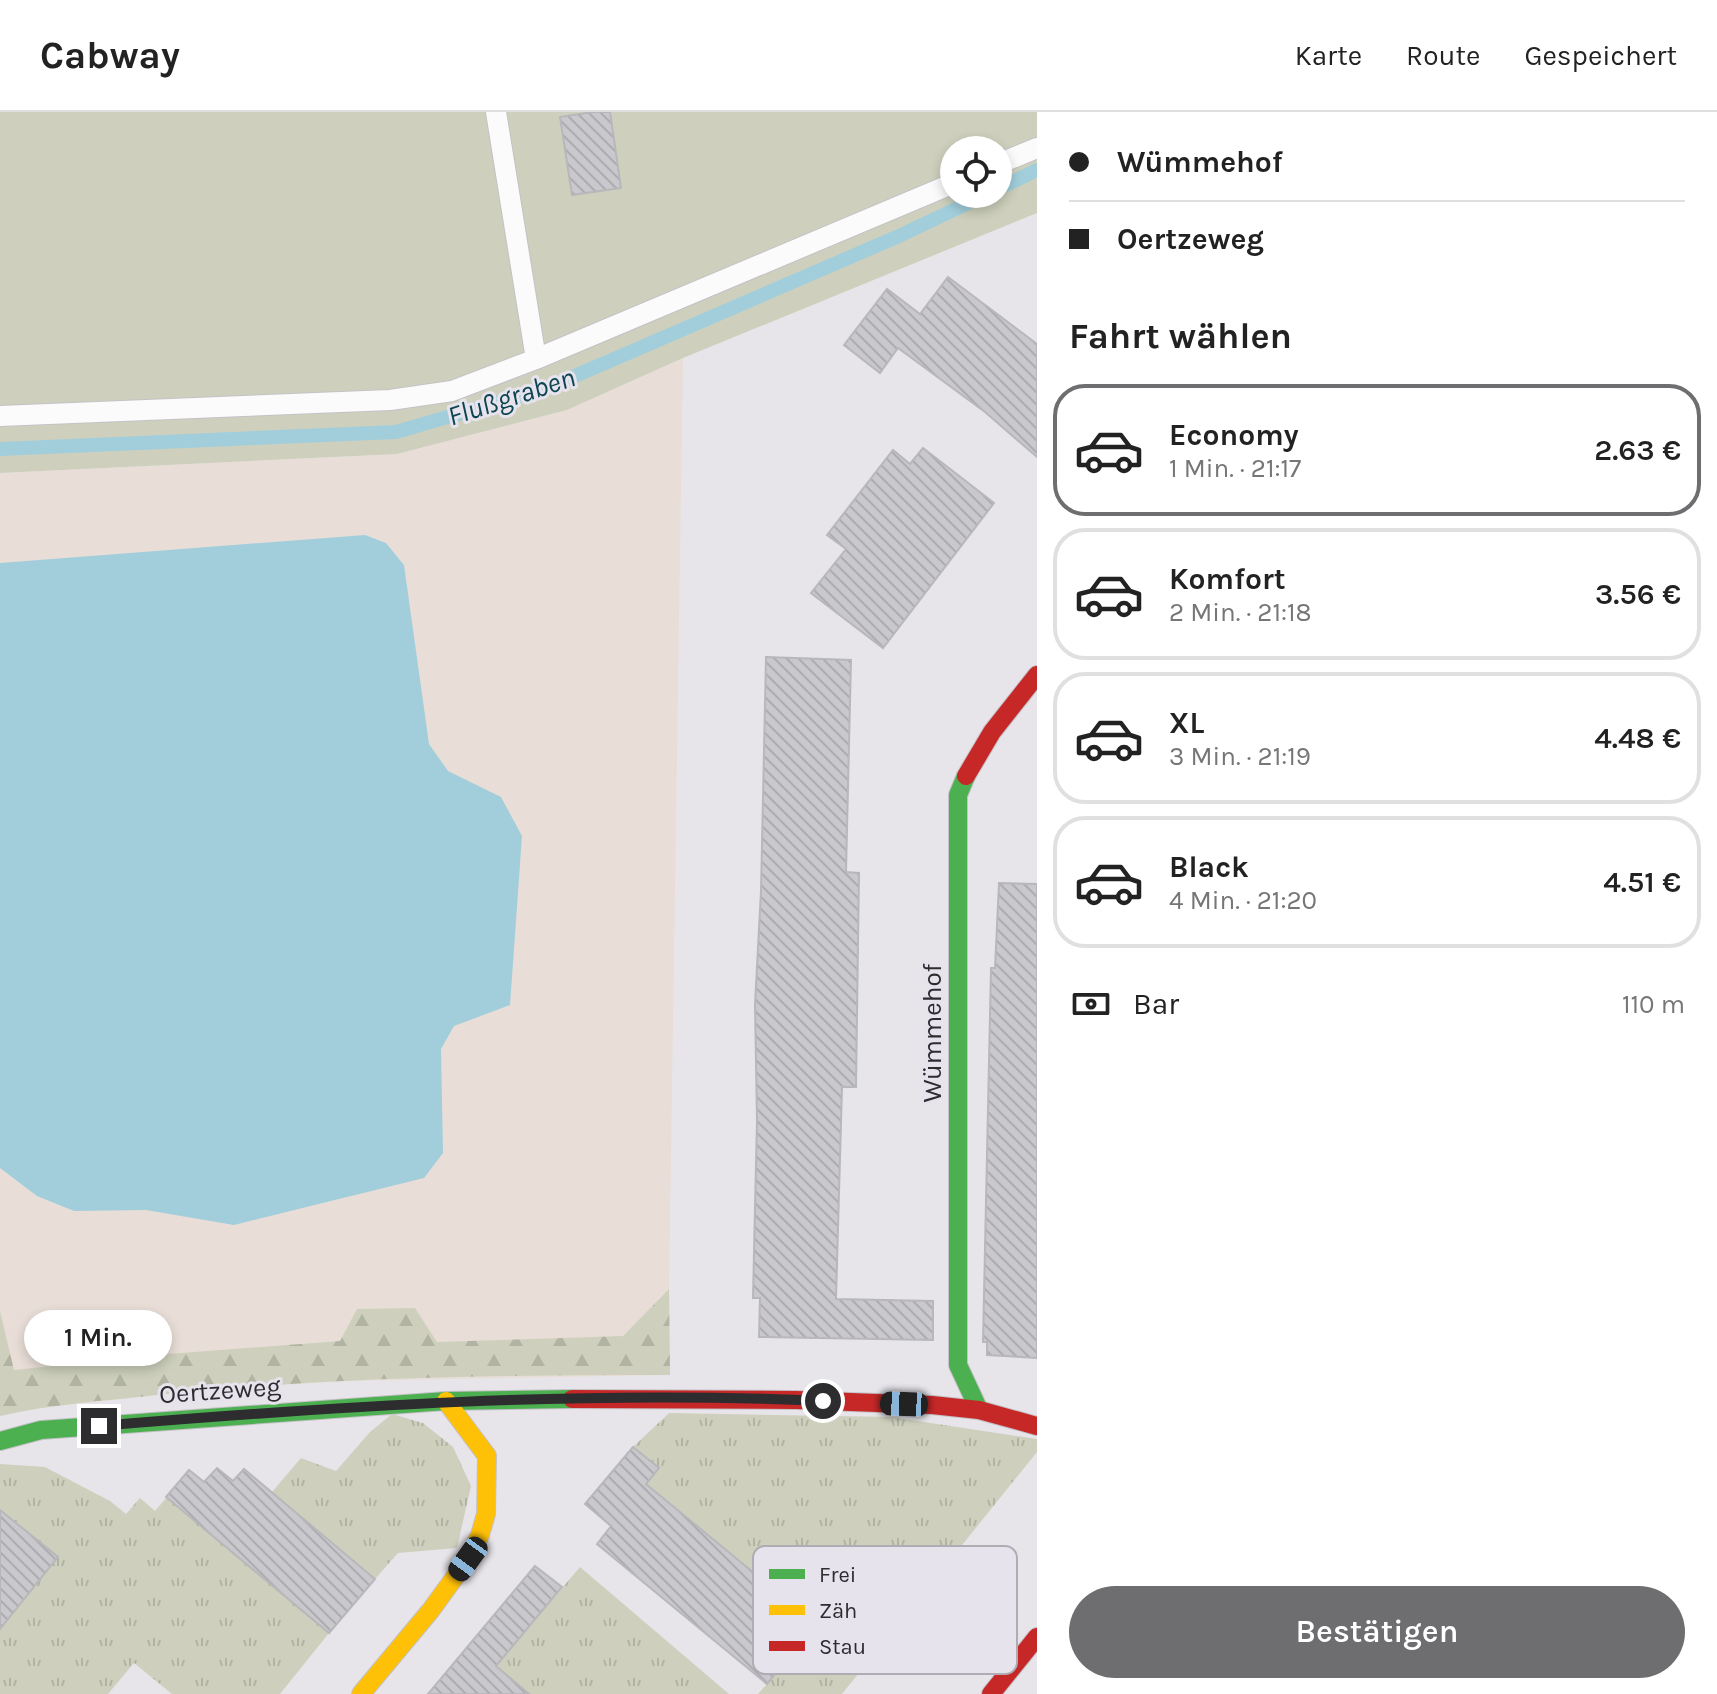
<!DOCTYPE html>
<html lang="de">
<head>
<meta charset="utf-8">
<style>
	:root { --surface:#fff; --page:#f2f2f2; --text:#222; --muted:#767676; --line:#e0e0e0; --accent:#6e6d70 }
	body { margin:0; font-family:Karla,sans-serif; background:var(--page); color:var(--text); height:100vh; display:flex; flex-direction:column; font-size:30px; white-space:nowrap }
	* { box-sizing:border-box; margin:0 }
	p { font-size:26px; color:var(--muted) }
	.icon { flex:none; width:44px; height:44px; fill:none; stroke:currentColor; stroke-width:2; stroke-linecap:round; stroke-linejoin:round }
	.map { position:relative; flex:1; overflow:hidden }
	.drawer { display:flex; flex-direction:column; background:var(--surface); width:680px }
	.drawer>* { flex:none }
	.hud { display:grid; align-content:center; height:176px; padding:0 32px; background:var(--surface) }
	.tools { position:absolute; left:940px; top:24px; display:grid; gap:16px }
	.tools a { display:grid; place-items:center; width:72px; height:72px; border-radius:50%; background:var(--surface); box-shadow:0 4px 12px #0003; font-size:40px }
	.end { position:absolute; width:36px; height:36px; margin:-18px; border:10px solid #2d2c2f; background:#fff; box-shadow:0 0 0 4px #fff }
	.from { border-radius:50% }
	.bubble { position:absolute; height:56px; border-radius:28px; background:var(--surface); box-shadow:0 4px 12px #0003; font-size:26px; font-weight:600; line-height:56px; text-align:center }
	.car { position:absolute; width:24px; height:48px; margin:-24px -12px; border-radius:10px; box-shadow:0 0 6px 2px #0007; background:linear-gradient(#222 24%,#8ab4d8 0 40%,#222 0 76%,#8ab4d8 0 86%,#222 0) }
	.hud b { display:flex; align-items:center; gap:28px; height:76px; font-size:30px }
	.hud b+b { border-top:2px solid var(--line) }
	.hud i { width:20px; height:20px; background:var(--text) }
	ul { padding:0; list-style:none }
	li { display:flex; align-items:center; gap:24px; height:132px; margin:0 16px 12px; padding:0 16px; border:4px solid var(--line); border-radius:32px }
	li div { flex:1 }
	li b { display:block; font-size:30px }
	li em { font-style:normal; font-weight:600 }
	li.active { border-color:var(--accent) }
	li>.icon { width:72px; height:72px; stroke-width:1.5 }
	h2 { padding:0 32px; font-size:36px; line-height:96px }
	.pay { display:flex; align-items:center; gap:20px; height:88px; padding:0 32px; font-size:30px }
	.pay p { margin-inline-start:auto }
	.action { display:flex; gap:16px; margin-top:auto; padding:16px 32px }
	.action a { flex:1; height:92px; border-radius:48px; background:var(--accent); color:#fff; font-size:32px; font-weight:600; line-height:92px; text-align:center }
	header { display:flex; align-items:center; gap:48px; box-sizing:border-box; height:112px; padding:0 40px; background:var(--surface); border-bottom:2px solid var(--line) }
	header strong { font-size:38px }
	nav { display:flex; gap:44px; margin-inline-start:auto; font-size:28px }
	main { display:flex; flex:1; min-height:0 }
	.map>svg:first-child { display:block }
</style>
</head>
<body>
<header>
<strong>Cabway</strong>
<nav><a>Karte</a><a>Route</a><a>Gespeichert</a></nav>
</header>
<main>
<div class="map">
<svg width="1037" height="1582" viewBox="0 0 1037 1582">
	<defs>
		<pattern id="grass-tufts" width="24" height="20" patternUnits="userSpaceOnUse" patternTransform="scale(2)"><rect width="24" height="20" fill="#ced0bd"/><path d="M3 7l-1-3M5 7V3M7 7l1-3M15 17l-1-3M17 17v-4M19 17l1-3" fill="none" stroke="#b1b3a3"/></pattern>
		<pattern id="forest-firs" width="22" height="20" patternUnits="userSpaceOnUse" patternTransform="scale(2)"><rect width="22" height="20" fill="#ced0bd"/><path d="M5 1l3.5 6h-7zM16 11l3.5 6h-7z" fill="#b1b3a3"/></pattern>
		<pattern id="building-back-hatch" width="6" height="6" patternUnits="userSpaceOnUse" patternTransform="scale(2)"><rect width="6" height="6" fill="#c9c8cc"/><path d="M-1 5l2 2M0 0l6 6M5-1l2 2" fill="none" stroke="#adacb0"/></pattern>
	</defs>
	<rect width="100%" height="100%" fill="#e7e5ea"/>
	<polygon fill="#e8ded7" points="683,246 669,1177 670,1263 344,1269 196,1279 31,1297 0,1304 0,361 397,342 567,298"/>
	<g fill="url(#grass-tufts)">
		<polygon points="669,1301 891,1305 1037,1327 1037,1340 842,1582 758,1582 767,1572 646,1372 659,1356 633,1335"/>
		<polygon points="392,1302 423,1311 453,1335 471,1374 457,1436 398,1441 375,1467 272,1380 301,1346 336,1359 370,1320"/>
		<polygon points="0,1352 45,1355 110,1389 126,1402 140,1386 155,1399 167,1385 181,1398 193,1385 249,1406 226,1436 329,1521 280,1582 172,1582 134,1551 108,1582 0,1582 0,1517 58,1445 0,1398"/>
		<polygon points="580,1455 729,1582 529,1582 496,1554"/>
	</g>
	<path fill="url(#forest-firs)" d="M669,1177l1,86c-171,0 -344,2 -514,20 -52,6 -105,9 -156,21v-105l14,59 141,-15 185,-14 17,-32 58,-1 22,34 186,-6z"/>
	<path fill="#ced0bd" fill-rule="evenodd" d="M0,0h1037v101l-354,145 -116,52 -170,44 -397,19zM954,38h44v44h-44z"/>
	<polygon fill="#a2cedb" points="365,423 386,431 404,453 429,632 448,659 501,685 522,724 510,893 454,914 441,937 443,1041 424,1066 234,1113 146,1098 74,1099 37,1084 0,1056 0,451"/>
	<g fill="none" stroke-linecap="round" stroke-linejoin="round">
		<g stroke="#a2cedb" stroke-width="14">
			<polyline points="998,77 1037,58"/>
			<polyline points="0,337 396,320 547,276 899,124 987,82"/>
		</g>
	</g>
	<g fill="url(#building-back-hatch)" stroke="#b8b7bb" stroke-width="2">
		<polygon points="593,0 610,0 621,76 572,83 560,5"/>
		<polygon points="948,165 1037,232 1037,345 985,300 898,236 880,261 844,233 887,177 920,202"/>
		<polygon points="923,336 994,391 883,536 811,481 846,437 827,423 893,338 910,352"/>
		<polygon points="766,545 851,548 846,760 859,761 856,975 842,975 836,1187 933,1189 933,1228 759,1225 760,1186 753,1186 757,1008 755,893 761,779"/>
		<polygon points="999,771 1037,772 1037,1246 987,1243 987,1230 983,1230 991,856 995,856"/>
		<polygon points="633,1335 659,1356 646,1372 816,1512 767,1572 597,1432 611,1414 585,1392"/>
		<polygon points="217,1356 233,1369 244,1357 375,1467 329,1521 166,1385 189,1358 204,1370"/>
		<polygon points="0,1398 58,1445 0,1517"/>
		<polygon points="535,1454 562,1475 496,1554 529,1582 428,1582"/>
	</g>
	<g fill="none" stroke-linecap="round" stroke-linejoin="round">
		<defs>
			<g id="lane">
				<polyline points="496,0 536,247"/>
				<polyline points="998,52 1037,36"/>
				<polyline points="0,304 390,288 452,279 536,247 954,71"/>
			</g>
			<g id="fast">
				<polyline points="966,664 958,683 958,1253 979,1298"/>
				<polyline points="0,1329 41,1318 446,1289 572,1287"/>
			</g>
			<polyline id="slow" points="361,1582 431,1498 468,1447 480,1423 486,1402 487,1344 446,1289"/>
			<g id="jam">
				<polyline points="966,664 992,620 1037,563"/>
				<polyline points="572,1287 796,1288 932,1293 979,1298 1037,1314"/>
				<polyline points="991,1582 1037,1525"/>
			</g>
		</defs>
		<use href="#lane" stroke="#c4c2c6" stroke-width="22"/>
		<use href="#fast" stroke="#c4c2c6" stroke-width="20"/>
		<use href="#slow" stroke="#c4c2c6" stroke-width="20"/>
		<use href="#jam" stroke="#c4c2c6" stroke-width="20"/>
		<use href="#lane" stroke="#fbfbfc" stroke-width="20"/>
		<use href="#fast" stroke="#4caf50" stroke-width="18"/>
		<use href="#slow" stroke="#ffc107" stroke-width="18"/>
		<use href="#jam" stroke="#c62828" stroke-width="18"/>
	</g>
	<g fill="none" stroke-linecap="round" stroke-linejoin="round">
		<path stroke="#2d2c2f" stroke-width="10" d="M99,1314c241,-20 482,-36 724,-25"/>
	</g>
	<g text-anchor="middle" stroke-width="6" stroke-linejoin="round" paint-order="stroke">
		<g font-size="26" fill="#2d2c2f" stroke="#e7e3ec">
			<text transform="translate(932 921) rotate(-90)" y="9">Wümmehof</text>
			<text transform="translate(220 1278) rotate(-4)" y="9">Oertzeweg</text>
		</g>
		<g font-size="28" font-style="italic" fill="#0c4551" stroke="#e7e3ec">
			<text transform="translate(511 284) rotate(-18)" y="10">Flußgraben</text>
		</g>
	</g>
	<rect x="753" y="1434" width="264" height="128" rx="12" fill="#e7e3ec" stroke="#afacb3" stroke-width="2"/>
	<rect x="769" y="1457" width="36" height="10" fill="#4caf50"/>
	<rect x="769" y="1493" width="36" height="10" fill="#ffc107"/>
	<rect x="769" y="1529" width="36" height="10" fill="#c62828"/>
	<g font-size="22" fill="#2d2c2f">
		<text x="819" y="1470">Frei</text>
		<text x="819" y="1506">Zäh</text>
		<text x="819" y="1542">Stau</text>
	</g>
</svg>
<div class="tools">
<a><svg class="icon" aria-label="locate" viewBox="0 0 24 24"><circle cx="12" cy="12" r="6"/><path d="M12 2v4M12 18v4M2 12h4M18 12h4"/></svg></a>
</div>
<i class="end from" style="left:823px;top:1289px"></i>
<i class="end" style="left:99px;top:1314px"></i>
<div class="bubble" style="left:24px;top:1198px;width:148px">1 Min.</div>
<i class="car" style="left:904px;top:1292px;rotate:272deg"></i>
<i class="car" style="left:468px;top:1447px;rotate:216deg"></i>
</div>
<section class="drawer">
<div class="hud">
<b><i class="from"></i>Wümmehof</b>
<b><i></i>Oertzeweg</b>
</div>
<h2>Fahrt wählen</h2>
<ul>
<li class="active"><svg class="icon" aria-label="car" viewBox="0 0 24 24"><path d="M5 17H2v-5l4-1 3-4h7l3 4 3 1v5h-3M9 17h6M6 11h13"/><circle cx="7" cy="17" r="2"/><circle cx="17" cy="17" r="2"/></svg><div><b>Economy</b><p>1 Min. · 21:17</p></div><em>2.63 €</em></li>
<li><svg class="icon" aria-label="car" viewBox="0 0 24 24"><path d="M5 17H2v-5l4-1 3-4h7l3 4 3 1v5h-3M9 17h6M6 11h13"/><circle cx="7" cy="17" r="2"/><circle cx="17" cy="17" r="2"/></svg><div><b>Komfort</b><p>2 Min. · 21:18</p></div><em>3.56 €</em></li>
<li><svg class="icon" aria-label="car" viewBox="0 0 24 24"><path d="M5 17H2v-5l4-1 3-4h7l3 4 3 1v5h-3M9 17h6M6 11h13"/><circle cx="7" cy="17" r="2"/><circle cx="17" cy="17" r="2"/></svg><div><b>XL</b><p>3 Min. · 21:19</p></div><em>4.48 €</em></li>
<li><svg class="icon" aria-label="car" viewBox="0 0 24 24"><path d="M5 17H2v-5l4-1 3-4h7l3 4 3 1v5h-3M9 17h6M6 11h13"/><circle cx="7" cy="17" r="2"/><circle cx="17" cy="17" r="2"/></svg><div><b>Black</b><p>4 Min. · 21:20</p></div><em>4.51 €</em></li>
</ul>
<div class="pay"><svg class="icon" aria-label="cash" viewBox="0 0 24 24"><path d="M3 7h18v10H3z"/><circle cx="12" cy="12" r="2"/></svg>Bar<p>110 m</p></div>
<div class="action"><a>Bestätigen</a></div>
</section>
</main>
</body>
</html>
